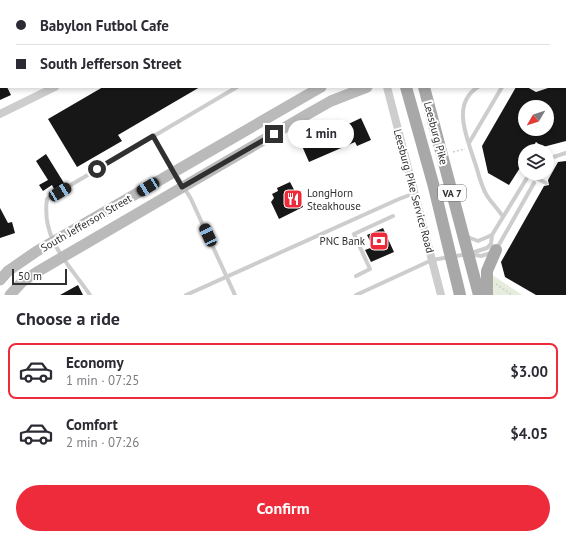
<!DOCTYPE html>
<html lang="en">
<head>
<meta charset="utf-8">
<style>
	:root { --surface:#fff; --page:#f7f7f7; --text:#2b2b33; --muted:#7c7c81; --line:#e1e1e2; --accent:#ed2b3a }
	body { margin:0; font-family:"PT Sans",sans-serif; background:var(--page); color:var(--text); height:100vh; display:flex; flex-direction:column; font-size:15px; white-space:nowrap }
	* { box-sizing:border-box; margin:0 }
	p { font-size:13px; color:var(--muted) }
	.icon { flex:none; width:22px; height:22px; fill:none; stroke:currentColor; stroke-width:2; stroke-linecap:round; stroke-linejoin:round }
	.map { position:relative; height:295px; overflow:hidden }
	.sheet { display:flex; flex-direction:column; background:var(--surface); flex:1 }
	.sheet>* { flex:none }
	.top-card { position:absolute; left:0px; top:0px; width:566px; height:88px; box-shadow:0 2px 6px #0003; display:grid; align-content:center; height:88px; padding:0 16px; background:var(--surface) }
	.needle { width:26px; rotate:231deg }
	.controls { position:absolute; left:518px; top:100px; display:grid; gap:8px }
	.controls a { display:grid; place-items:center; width:36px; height:36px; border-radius:50%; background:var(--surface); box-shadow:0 2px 6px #0003; font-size:20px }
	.scale { position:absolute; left:12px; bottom:10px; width:55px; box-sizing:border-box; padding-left:4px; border:2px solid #303030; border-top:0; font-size:11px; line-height:14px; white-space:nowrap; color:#303030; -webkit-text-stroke:3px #fff; paint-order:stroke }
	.end { position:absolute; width:18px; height:18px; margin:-9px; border:5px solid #303030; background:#fff; box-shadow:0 0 0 2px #fff }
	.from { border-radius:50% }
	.bubble { position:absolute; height:28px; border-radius:14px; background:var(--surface); box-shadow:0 2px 6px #0003; font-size:13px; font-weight:700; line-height:28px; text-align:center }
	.car { position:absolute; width:12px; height:24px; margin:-12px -6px; border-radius:5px; box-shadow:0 0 3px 1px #0007; background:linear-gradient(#222 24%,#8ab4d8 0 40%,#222 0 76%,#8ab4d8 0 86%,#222 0) }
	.top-card b { display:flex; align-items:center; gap:14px; height:38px; font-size:15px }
	.top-card b+b { border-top:1px solid var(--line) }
	.top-card i { width:10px; height:10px; background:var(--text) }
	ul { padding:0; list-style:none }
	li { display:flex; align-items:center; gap:12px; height:56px; margin:0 8px 6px; padding:0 8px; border:2px solid transparent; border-radius:8px }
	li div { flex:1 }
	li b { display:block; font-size:15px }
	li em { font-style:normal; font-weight:700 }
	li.on { border-color:var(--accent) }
	li>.icon { width:36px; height:36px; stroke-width:1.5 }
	h2 { padding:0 16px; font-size:18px; line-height:48px }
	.action { display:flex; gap:8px; margin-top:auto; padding:8px 16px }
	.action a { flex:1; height:46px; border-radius:24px; background:var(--accent); color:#fff; font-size:16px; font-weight:700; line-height:46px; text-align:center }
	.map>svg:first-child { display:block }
</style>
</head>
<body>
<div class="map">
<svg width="566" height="295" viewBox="0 0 566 295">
	<rect width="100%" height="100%" fill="#fff"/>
	<polygon fill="#e6eddd" points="491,274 522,295 490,295"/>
	<g fill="#171717" fill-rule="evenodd">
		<polygon points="0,87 7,87 11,95 0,100"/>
		<polygon points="103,87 200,87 118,135 122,141 77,167 48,119"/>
		<path d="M516,87h11l9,5 15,-5h15v54l-23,6 -7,-5 -6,9h-5v9l-16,25 -21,-12 -6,-27zM525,107h22v22h-22z"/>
		<polygon points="361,118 371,140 357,146 355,142 309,162 302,146"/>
		<polygon points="46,154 64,183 54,189 52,185 43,191 39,185 48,180 36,161"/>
		<polygon points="566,161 566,295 536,295 505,277 501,262 544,186 549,185 548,180 558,162"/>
		<polygon points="290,182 303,207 279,219 271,202 274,198 272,194 278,191 277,188"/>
		<polygon points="0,208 8,223 12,222 15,233 0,238"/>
		<polygon points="383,228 394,252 371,262 365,250 373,247 367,235"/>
		<polygon points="78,285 83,295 60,295"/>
	</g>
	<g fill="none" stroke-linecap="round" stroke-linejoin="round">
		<g stroke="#cdcdcd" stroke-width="1.5" stroke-dasharray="2 2" stroke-linecap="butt">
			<polyline points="453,152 465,149"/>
			<polyline points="496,284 512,295"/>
		</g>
		<g stroke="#cdcdcd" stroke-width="4">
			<polyline points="459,0 463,1"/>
			<polyline points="473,1 477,0"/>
			<polyline points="565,31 566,30"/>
			<polyline points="565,57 566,58"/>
			<path d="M478,87c-27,17 -11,50 -4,73 4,11 6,22 11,32 4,9 13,16 18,25"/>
			<polyline points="153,136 191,199 235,295"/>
			<polyline points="469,143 502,87"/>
			<polyline points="547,159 566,153"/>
			<polyline points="529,174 546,183"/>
			<polyline points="465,236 478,241 492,235"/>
			<polyline points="496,250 534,183"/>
			<polyline points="470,254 481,256 491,253"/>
			<polyline points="356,276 370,269 354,234 393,216"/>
			<path d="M90,295c-21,-31 -49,-55 -43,-96l190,-112"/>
			<polyline points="186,295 399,199 415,193"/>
			<polyline points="356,295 432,260 468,254 487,248 491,244 492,235 503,217 530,173"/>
		</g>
		<g stroke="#cdcdcd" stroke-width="8">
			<polyline points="365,0 365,1"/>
			<polyline points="232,1 234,0"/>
			<polyline points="387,87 441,295"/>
			<polyline points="0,114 55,87"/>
		</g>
		<g stroke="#bababa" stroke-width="11">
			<polyline points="0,280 8,271 37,251 321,87"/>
			<polyline points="10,295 22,282 37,272 308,114 331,101 367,87"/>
		</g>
		<g stroke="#a8a8a8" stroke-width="12">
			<polyline points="385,0 385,1"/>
			<polyline points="401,0 401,1"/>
			<polyline points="406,87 434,187 460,295"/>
			<polyline points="424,87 479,295"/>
			<polyline points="487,295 487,271 496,250"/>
		</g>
	</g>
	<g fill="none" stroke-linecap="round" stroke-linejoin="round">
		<polyline stroke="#303030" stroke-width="5" points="97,169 153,136 182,187 274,134"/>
	</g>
	<defs>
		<symbol id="restaurant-square" viewBox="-11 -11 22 22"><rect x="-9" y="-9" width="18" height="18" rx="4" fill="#ed2b3a" stroke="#fff"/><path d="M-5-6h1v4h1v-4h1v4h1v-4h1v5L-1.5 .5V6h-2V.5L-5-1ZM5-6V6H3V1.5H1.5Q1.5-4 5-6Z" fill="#fff"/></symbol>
		<symbol id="bank-square" viewBox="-11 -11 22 22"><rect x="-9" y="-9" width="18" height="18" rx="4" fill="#ed2b3a" stroke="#fff"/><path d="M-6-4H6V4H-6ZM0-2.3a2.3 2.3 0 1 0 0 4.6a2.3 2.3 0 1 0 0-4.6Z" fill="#fff"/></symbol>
	</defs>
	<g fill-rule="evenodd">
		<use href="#restaurant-square" x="282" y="188" width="22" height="22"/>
		<use href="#bank-square" x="368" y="230" width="22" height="22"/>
	</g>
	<g text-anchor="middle" stroke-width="4" stroke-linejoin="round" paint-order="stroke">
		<rect fill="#fff" stroke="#6e6e6e" stroke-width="1" x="438" y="185" width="28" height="16" rx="3"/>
		<g font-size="10" font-weight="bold" fill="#303030">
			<text x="452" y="197">VA 7</text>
		</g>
		<g font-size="11" fill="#303030" stroke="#fff">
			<text transform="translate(436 133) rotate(75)" y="4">Leesburg Pike</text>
			<text transform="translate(414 191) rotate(75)" y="4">Leesburg Pike Service Road</text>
			<text transform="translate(86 223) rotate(-30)" y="4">South Jefferson Street</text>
		</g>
		<g font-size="11" fill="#303030" stroke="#fff" text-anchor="start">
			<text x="307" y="197">LongHorn<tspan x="307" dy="13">Steakhouse</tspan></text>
			<text x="365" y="245" text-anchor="end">PNC Bank</text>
		</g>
	</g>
</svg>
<div class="controls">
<a><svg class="needle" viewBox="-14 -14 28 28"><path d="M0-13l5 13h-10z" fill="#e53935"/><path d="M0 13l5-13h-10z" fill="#7c7c81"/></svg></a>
<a><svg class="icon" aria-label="layers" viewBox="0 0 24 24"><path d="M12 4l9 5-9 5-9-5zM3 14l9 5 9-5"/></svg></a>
</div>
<div class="scale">50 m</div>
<i class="end from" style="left:97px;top:169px"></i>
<i class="end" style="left:274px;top:134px"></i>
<div class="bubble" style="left:288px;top:120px;width:66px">1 min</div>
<i class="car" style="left:148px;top:187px;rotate:239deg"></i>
<i class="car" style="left:60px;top:192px;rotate:59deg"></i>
<i class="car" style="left:208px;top:235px;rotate:335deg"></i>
<div class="top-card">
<b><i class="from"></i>Babylon Futbol Cafe</b>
<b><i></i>South Jefferson Street</b>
</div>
</div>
<section class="sheet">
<h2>Choose a ride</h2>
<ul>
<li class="on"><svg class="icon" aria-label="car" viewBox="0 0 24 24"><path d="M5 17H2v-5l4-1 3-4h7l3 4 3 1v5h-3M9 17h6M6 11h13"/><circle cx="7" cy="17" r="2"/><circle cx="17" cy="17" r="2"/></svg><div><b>Economy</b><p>1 min · 07:25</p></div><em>$3.00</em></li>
<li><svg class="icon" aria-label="car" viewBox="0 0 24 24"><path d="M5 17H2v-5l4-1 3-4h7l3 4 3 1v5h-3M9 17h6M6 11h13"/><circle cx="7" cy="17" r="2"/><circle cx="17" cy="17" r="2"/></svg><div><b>Comfort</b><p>2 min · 07:26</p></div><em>$4.05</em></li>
</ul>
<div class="action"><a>Confirm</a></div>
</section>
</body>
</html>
